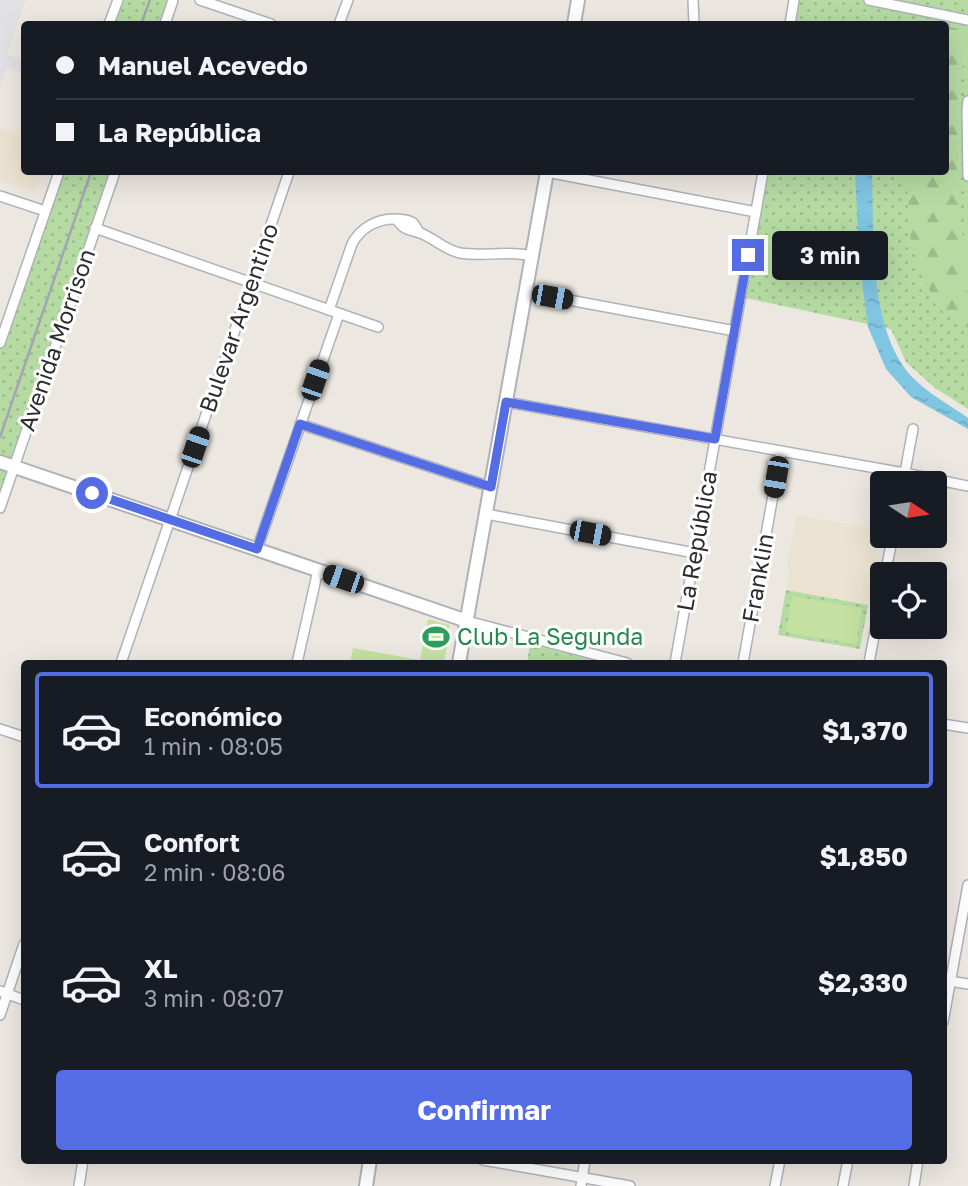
<!DOCTYPE html>
<html lang="es">
<head>
<meta charset="utf-8">
<style>
	:root { --surface:#171b24; --page:#20242c; --text:#f1f3f6; --muted:#9ea1a6; --line:#363941; --accent:#546ce4 }
	body { margin:0; font-family:"Golos Text",sans-serif; background:var(--page); color:var(--text); height:100vh; display:flex; flex-direction:column; font-size:26px; white-space:nowrap }
	* { box-sizing:border-box; margin:0 }
	p { font-size:23px; color:var(--muted) }
	.icon { flex:none; width:38px; height:38px; fill:none; stroke:currentColor; stroke-width:2; stroke-linecap:round; stroke-linejoin:round }
	.map { position:relative; flex:1; overflow:hidden }
	.side { position:absolute; left:21px; top:660px; width:926px; height:504px; display:flex; flex-direction:column; background:var(--surface); border-radius:7px; box-shadow:0 7px 28px #0002 }
	.side>* { flex:none }
	.hud { position:absolute; left:21px; top:21px; width:928px; height:154px; border-radius:7px; box-shadow:0 7px 28px #0002; display:grid; align-content:center; height:154px; padding:0 35px; background:var(--surface) }
	.needle { width:46px; rotate:102deg }
	.fabs { position:absolute; left:870px; top:471px; display:grid; gap:14px }
	.fabs a { display:grid; place-items:center; width:77px; height:77px; border-radius:7px; background:var(--surface); box-shadow:0 7px 28px #0002; font-size:35px }
	.end { position:absolute; width:32px; height:32px; margin:-16px; border:9px solid #546ce4; background:#fff; box-shadow:0 0 0 4px #fff }
	.from { border-radius:50% }
	.bubble { position:absolute; height:49px; border-radius:7px; background:var(--surface); box-shadow:0 7px 28px #0002; font-size:23px; font-weight:700; line-height:49px; text-align:center }
	.car { position:absolute; width:21px; height:42px; margin:-21px -10px; border-radius:9px; box-shadow:0 0 5px 2px #0007; background:linear-gradient(#222 24%,#8ab4d8 0 40%,#222 0 76%,#8ab4d8 0 86%,#222 0) }
	.hud b { display:flex; align-items:center; gap:24px; height:66px; font-size:26px }
	.hud b+b { border-top:2px solid var(--line) }
	.hud i { width:18px; height:18px; background:var(--text) }
	ul { padding:12px 0 0; list-style:none }
	li { display:flex; align-items:center; gap:21px; height:116px; margin:0 14px 10px; padding:0 21px; border:4px solid transparent; border-radius:7px }
	li div { flex:1 }
	li b { display:block; font-size:26px }
	li em { font-style:normal; font-weight:700 }
	li.selected { border-color:var(--accent) }
	li>.icon { width:63px; height:63px; stroke-width:1.5 }
	.action { display:flex; gap:14px; margin-top:auto; padding:14px 35px }
	.action a { flex:1; height:80px; border-radius:7px; background:var(--accent); color:#fff; font-size:28px; font-weight:700; line-height:80px; text-align:center }
	.map>svg:first-child { display:block }
</style>
</head>
<body>
<div class="map">
<svg width="968" height="1186" viewBox="0 0 968 1186">
	<defs>
		<pattern id="grass-dots" width="8" height="8" patternUnits="userSpaceOnUse" patternTransform="scale(1.75)"><rect width="8" height="8" fill="#b5dba3"/><path d="M2 2h.1M6 6h.1" fill="none" stroke="#9cbc8c" stroke-width="1.8" stroke-linecap="round"/></pattern>
		<pattern id="forest-firs" width="22" height="20" patternUnits="userSpaceOnUse" patternTransform="scale(1.75)"><rect width="22" height="20" fill="#b5dba3"/><path d="M5 1l3.5 6h-7zM16 11l3.5 6h-7z" fill="#9cbc8c"/></pattern>
		<pattern id="water-ripples" width="26" height="14" patternUnits="userSpaceOnUse" patternTransform="scale(1.75)"><rect width="26" height="14" fill="#80c5e1"/><path d="M2 4q2-2 4 0t4 0M15 11q2-2 4 0t4 0" fill="none" stroke="#6fa9c1"/></pattern>
	</defs>
	<rect width="100%" height="100%" fill="#ece7e0"/>
	<polygon fill="#e1e0e5" points="0,0 25,0 7,54 24,60 24,73 7,67 0,88"/>
	<g fill="#ebe3d2">
		<polygon points="0,128 24,136 24,172 42,172 35,192 0,181"/>
		<polygon points="796,515 881,529 868,605 786,590 790,569 787,568"/>
	</g>
	<g fill="url(#grass-dots)">
		<polygon points="118,0 173,0 165,24 109,24"/>
		<polygon points="794,0 968,0 968,409 935,388 906,362 891,329 741,297 763,172 945,172 945,24 790,24"/>
		<polygon points="59,172 115,172 0,508 0,343"/>
		<polygon points="786,590 868,605 860,649 778,635"/>
		<polygon points="530,644 603,663 527,663"/>
	</g>
	<polygon fill="url(#forest-firs)" points="945,26 967,30 959,94 956,160 968,301 968,335 935,304 911,245 907,184 902,172 945,172"/>
	<g fill="#c4e1a1">
		<polygon points="792,596 862,608 856,644 786,632"/>
		<polygon points="428,619 450,625 444,663 350,663 353,648 420,660"/>
	</g>
	<path fill="url(#water-ripples)" d="M855,172h17c2,61 -4,156 39,204 15,16 39,29 57,42v11l-57,-32 -25,-28 -18,-42 -8,-61z"/>
	<g fill="none" stroke-linecap="round" stroke-linejoin="round">
		<defs>
			<g id="street">
				<polyline points="200,0 271,24"/>
				<polyline points="693,0 694,24"/>
				<polyline points="869,0 968,20"/>
				<polyline points="109,24 118,0"/>
				<polyline points="165,24 173,0"/>
				<polyline points="339,24 348,0"/>
				<polyline points="790,24 794,0"/>
				<polyline points="968,101 967,110 968,176"/>
				<polyline points="547,172 756,212"/>
				<polyline points="0,196 45,211"/>
				<path d="M397,220c8,11 11,9 23,13 14,5 25,17 40,20 24,4 47,-3 72,3"/>
				<polyline points="95,228 378,327"/>
				<polyline points="526,292 735,331"/>
				<path d="M329,310l23,-66c8,-16 26,-26 44,-25 5,1 12,0 17,4 3,3 4,7 7,10"/>
				<polyline points="0,343 59,172"/>
				<polyline points="506,402 904,473 968,486"/>
				<polyline points="300,424 491,487"/>
				<polyline points="903,483 913,429"/>
				<polyline points="0,508 115,172"/>
				<polyline points="486,514 695,553"/>
				<polyline points="257,549 339,314"/>
				<polyline points="885,574 893,536"/>
				<polyline points="467,621 627,663"/>
				<polyline points="121,663 289,172"/>
				<polyline points="297,663 318,570"/>
				<polyline points="675,663 763,172"/>
				<polyline points="743,663 781,451"/>
				<polyline points="869,663 882,593"/>
				<polyline points="943,724 968,728"/>
				<polyline points="0,729 24,737"/>
				<polyline points="943,980 968,984"/>
				<polyline points="0,991 24,1000"/>
				<polyline points="0,1015 24,944"/>
				<polyline points="943,1022 968,885"/>
				<polyline points="483,1160 630,1186"/>
				<polyline points="79,1186 83,1160"/>
				<polyline points="581,1186 585,1160"/>
				<polyline points="775,1186 780,1160"/>
				<polyline points="843,1186 848,1160"/>
				<polyline points="914,1186 918,1160"/>
			</g>
			<g id="secondary">
				<polyline points="574,24 578,0"/>
				<polyline points="0,462 467,621"/>
				<polyline points="459,663 547,172"/>
				<polyline points="366,1186 370,1160"/>
			</g>
		</defs>
		<use href="#street" stroke="#b0b2ba" stroke-width="12"/>
		<use href="#secondary" stroke="#b0b2ba" stroke-width="16"/>
		<use href="#street" stroke="#fff" stroke-width="9"/>
		<use href="#secondary" stroke="#fff" stroke-width="12"/>
		<g stroke="#a3a5b4" stroke-width="2.5">
			<polyline points="141,24 150,0"/>
			<polyline points="0,437 91,172"/>
		</g>
	</g>
	<g fill="none" stroke-linecap="round" stroke-linejoin="round">
		<polyline stroke="#546ce4" stroke-width="9" points="92,493 257,549 300,424 491,487 506,402 715,439 748,255"/>
	</g>
	<defs>
		<symbol id="stadium-bare" viewBox="-9 -9 18 18"><path d="M0-5a6.5 5 0 1 0 0 10a6.5 5 0 1 0 0-10ZM-3.5-1.8h7v3.6h-7Z" fill="#2e9e5b" stroke="#fff" stroke-width="2.5" paint-order="stroke"/></symbol>
	</defs>
	<g fill-rule="evenodd">
		<use href="#stadium-bare" x="417" y="618" width="38" height="38"/>
	</g>
	<g text-anchor="middle" stroke-width="6" stroke-linejoin="round" paint-order="stroke">
		<g font-size="23" fill="#2c2c2c" stroke="#fff">
			<text transform="translate(239 318) rotate(-71)" y="8">Bulevar Argentino</text>
			<text transform="translate(57 340) rotate(-71)" y="8">Avenida Morrison</text>
			<text transform="translate(697 541) rotate(-80)" y="8">La República</text>
			<text transform="translate(758 578) rotate(-80)" y="8">Franklin</text>
		</g>
		<g font-size="23" fill="#27864d" stroke="#fff" text-anchor="start">
			<text x="457" y="645">Club La Segunda</text>
		</g>
	</g>
</svg>
<div class="fabs">
<a><svg class="needle" viewBox="-14 -14 28 28"><path d="M0-13l5 13h-10z" fill="#e53935"/><path d="M0 13l5-13h-10z" fill="#9ea1a6"/></svg></a>
<a><svg class="icon" aria-label="locate" viewBox="0 0 24 24"><circle cx="12" cy="12" r="6"/><path d="M12 2v4M12 18v4M2 12h4M18 12h4"/></svg></a>
</div>
<i class="end from" style="left:92px;top:493px"></i>
<i class="end" style="left:748px;top:255px"></i>
<div class="bubble" style="left:772px;top:231px;width:116px">3 min</div>
<i class="car" style="left:552px;top:297px;rotate:100deg"></i>
<i class="car" style="left:315px;top:380px;rotate:19deg"></i>
<i class="car" style="left:195px;top:447px;rotate:19deg"></i>
<i class="car" style="left:776px;top:477px;rotate:190deg"></i>
<i class="car" style="left:590px;top:533px;rotate:101deg"></i>
<i class="car" style="left:343px;top:579px;rotate:289deg"></i>
<div class="hud">
<b><i class="from"></i>Manuel Acevedo</b>
<b><i></i>La República</b>
</div>
<section class="side">
<ul>
<li class="selected"><svg class="icon" aria-label="car" viewBox="0 0 24 24"><path d="M5 17H2v-5l4-1 3-4h7l3 4 3 1v5h-3M9 17h6M6 11h13"/><circle cx="7" cy="17" r="2"/><circle cx="17" cy="17" r="2"/></svg><div><b>Económico</b><p>1 min · 08:05</p></div><em>$1,370</em></li>
<li><svg class="icon" aria-label="car" viewBox="0 0 24 24"><path d="M5 17H2v-5l4-1 3-4h7l3 4 3 1v5h-3M9 17h6M6 11h13"/><circle cx="7" cy="17" r="2"/><circle cx="17" cy="17" r="2"/></svg><div><b>Confort</b><p>2 min · 08:06</p></div><em>$1,850</em></li>
<li><svg class="icon" aria-label="car" viewBox="0 0 24 24"><path d="M5 17H2v-5l4-1 3-4h7l3 4 3 1v5h-3M9 17h6M6 11h13"/><circle cx="7" cy="17" r="2"/><circle cx="17" cy="17" r="2"/></svg><div><b>XL</b><p>3 min · 08:07</p></div><em>$2,330</em></li>
</ul>
<div class="action"><a>Confirmar</a></div>
</section>
</div>
</body>
</html>
